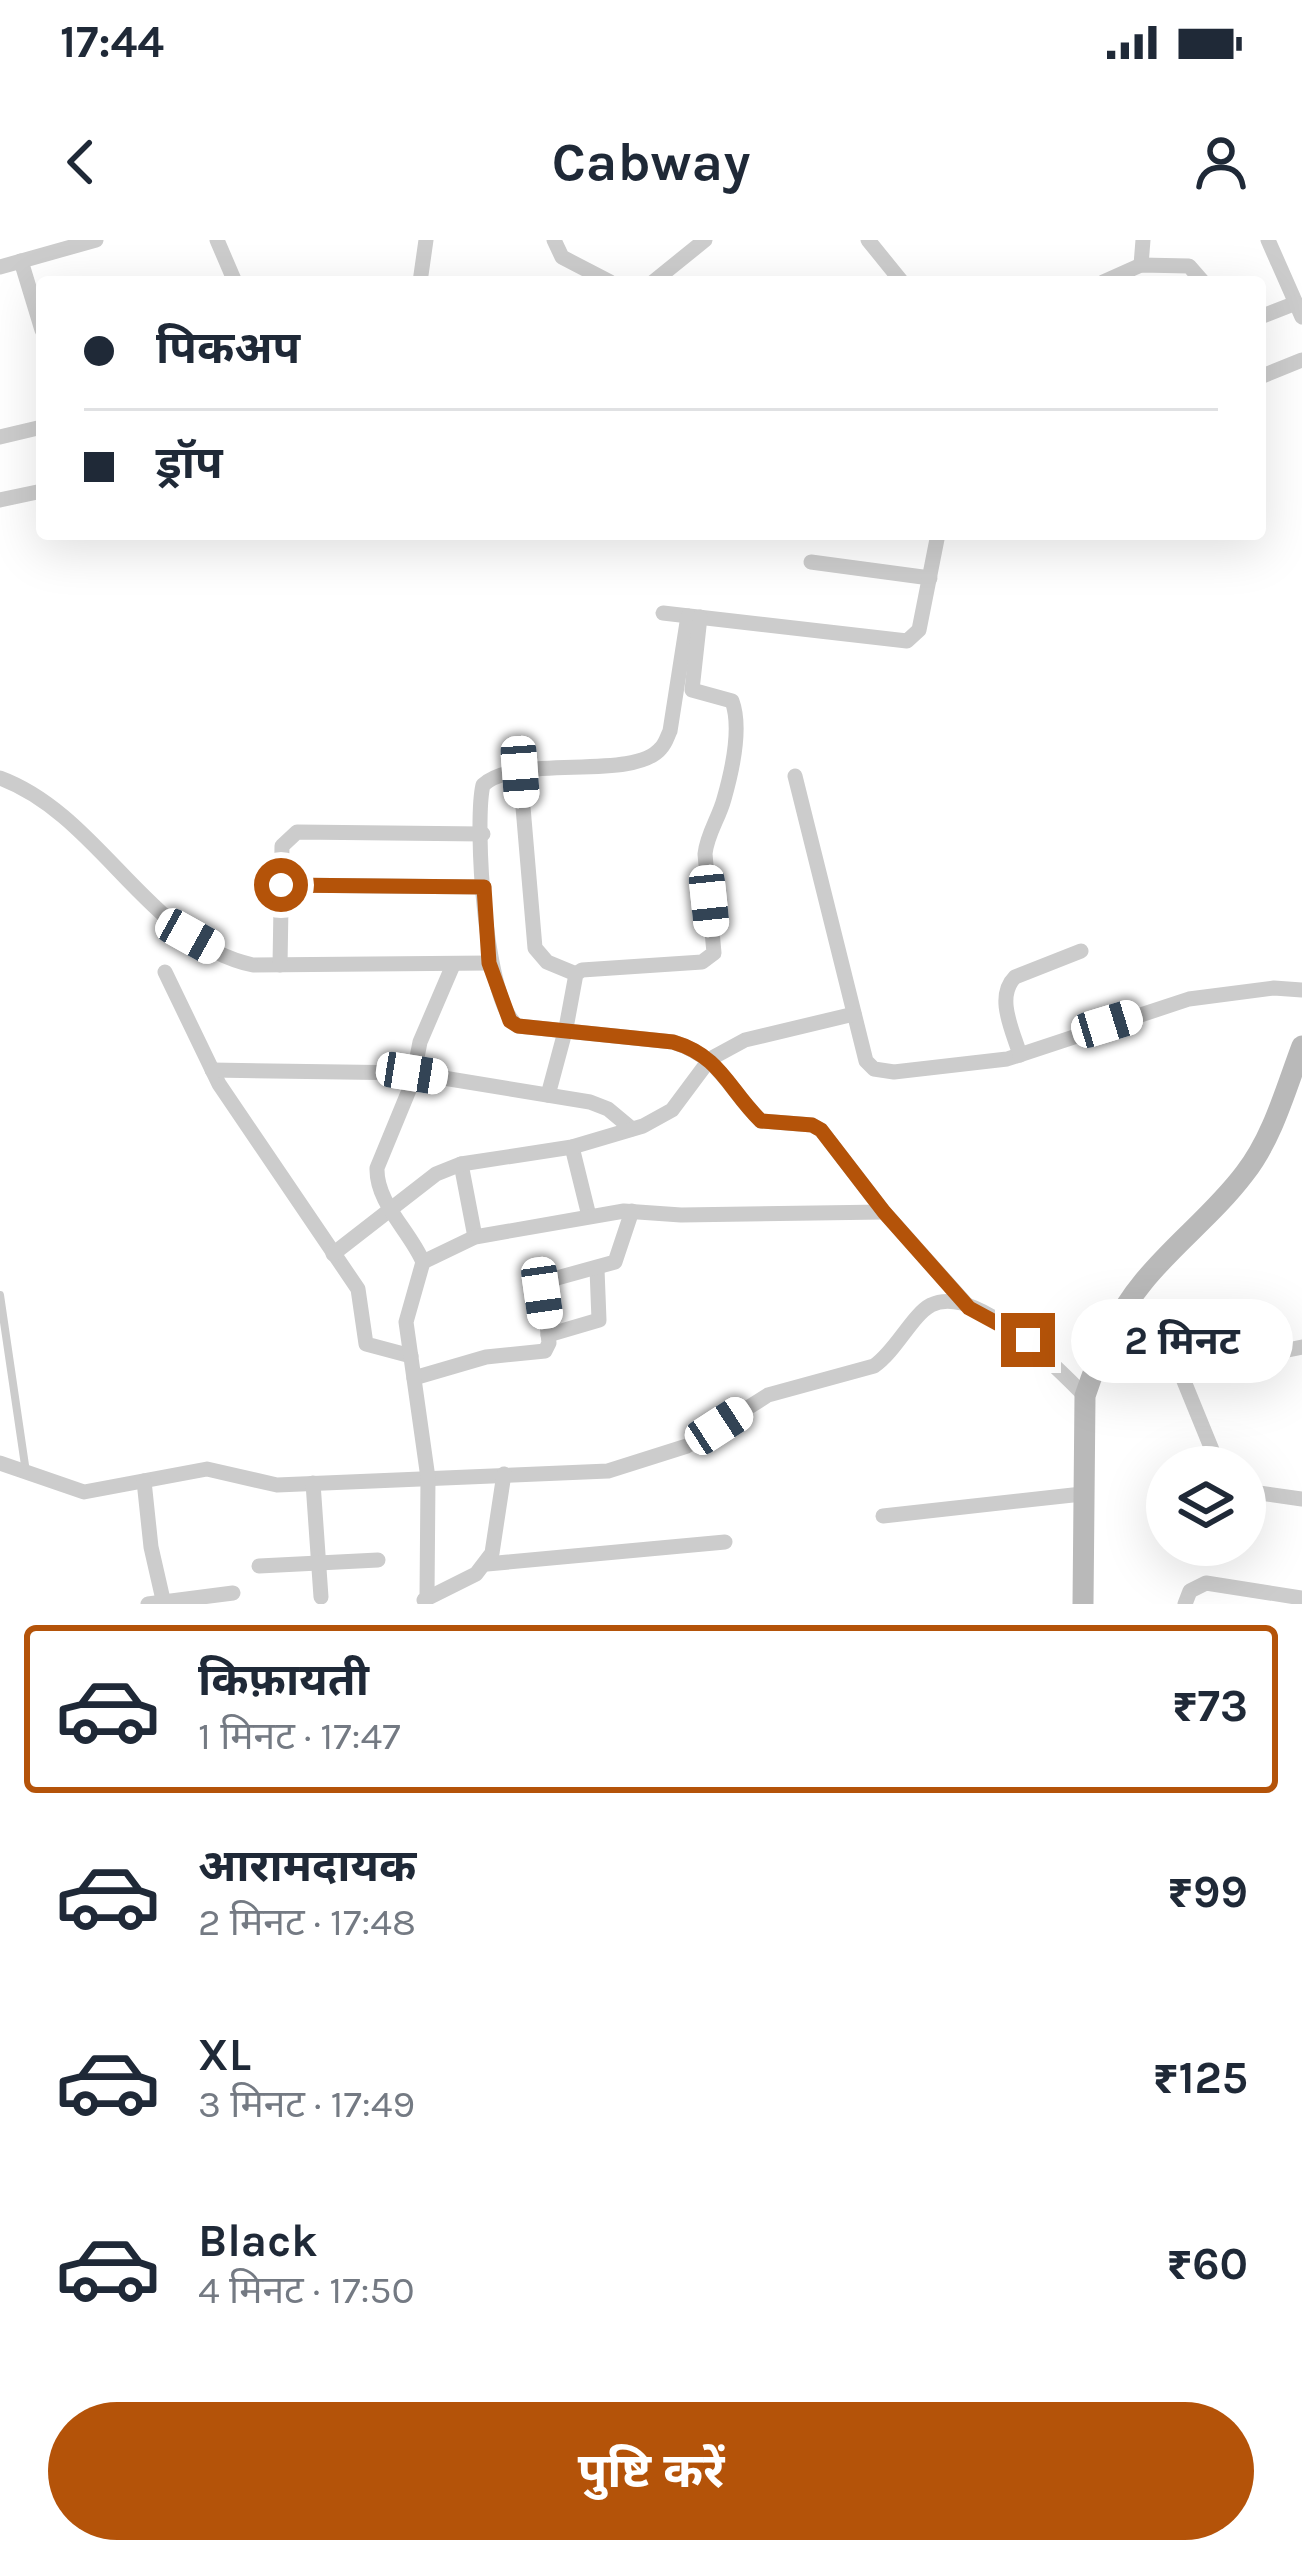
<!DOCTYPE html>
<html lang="hi">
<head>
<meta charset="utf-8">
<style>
	:root { --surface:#fff; --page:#f2f2f3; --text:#1f2937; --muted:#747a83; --line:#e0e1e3; --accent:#b45309 }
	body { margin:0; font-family:Karla,"Noto Sans Devanagari",sans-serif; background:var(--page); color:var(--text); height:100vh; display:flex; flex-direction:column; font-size:45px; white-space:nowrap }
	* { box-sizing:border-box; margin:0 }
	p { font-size:39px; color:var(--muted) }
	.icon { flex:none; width:66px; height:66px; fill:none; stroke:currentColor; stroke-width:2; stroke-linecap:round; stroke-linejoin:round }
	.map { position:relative; height:1364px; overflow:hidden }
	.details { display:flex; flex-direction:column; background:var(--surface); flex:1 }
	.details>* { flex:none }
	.hud { position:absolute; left:36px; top:36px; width:1230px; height:264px; border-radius:12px; box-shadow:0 12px 48px #0002; display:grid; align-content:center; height:264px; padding:0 48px; background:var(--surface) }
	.buttons { position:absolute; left:1146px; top:1206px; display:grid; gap:24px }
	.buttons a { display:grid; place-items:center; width:120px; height:120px; border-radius:50%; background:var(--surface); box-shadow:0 12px 48px #0002; font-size:60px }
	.end { position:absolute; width:54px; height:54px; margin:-27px; border:15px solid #b45309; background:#fff; box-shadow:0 0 0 6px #fff }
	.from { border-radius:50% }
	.bubble { position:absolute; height:84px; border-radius:42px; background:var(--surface); box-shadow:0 12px 48px #0002; font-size:39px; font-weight:700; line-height:84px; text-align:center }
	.car { position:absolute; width:36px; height:72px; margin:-36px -18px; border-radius:15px; box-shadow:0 0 9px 3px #0007; background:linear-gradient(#fff 24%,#345 0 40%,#fff 0 76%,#345 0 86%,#fff 0) }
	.hud b { display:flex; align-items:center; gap:42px; height:114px; font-size:45px }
	.hud b+b { border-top:3px solid var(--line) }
	.hud i { width:30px; height:30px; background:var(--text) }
	ul { padding:21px 0 0; list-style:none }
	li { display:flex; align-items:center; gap:36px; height:168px; margin:0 24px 18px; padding:0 24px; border:6px solid transparent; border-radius:12px }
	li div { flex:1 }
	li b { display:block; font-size:45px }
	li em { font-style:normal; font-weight:700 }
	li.active { border-color:var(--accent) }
	li>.icon { width:108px; height:108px; stroke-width:1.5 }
	.primary-button { display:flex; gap:24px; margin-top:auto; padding:24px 48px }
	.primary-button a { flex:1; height:138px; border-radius:72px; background:var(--accent); color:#fff; font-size:48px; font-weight:700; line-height:138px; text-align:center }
	.status { display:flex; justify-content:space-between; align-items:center; height:84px; padding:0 60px; background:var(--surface); direction:ltr }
	.status svg { height:33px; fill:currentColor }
	header { display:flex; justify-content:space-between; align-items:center; height:156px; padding:0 48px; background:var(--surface); font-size:54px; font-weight:700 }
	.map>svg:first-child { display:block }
</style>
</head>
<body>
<div class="status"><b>17:44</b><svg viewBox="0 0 49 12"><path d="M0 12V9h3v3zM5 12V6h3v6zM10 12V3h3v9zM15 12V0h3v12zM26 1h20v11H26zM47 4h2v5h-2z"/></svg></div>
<header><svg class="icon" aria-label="back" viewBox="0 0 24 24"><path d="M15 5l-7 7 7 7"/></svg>Cabway<svg class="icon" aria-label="person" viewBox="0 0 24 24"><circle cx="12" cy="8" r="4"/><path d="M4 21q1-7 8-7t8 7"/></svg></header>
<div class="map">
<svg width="1302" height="1364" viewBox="0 0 1302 1364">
	<rect width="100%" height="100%" fill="#fff"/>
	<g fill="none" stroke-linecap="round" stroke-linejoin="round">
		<polyline stroke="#ccc" stroke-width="8" points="0,1055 26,1232"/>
		<g stroke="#ccc" stroke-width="15">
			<polyline points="217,0 235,42"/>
			<polyline points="554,0 562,17 610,42"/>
			<polyline points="868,0 902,42"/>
			<polyline points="1268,0 1302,77"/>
			<polyline points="21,21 42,90"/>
			<polyline points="1141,25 1143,0"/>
			<polyline points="0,27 96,0"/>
			<polyline points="420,42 426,0"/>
			<polyline points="653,42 705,0"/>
			<polyline points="1103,42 1141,25 1189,26 1203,42"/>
			<polyline points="1260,77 1296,63"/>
			<polyline points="1260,137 1302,120"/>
			<polyline points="0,197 42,187"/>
			<polyline points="0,260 42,251"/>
			<polyline points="811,322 930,338"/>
			<polyline points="663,373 907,401 919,390 938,294"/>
			<path d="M688,376l-18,115c-3,6 -4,12 -9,17 -27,34 -143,5 -178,37 -9,38 2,221 35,241l155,16c48,15 55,47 88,79l51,4 9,5 63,82 83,93"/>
			<polyline points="520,532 535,708 547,722 576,734"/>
			<polyline points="795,536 866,821 874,829 894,832 1007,819 1189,759 1274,748 1302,750"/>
			<path d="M0,538c100,37 149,165 253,187l236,-2"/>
			<polyline points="281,645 484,647"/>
			<polyline points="280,725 282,606 297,592 483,594"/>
			<polyline points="165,732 219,844 358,1049 366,1104 411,1116"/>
			<path d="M1020,815c-7,-24 -25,-58 -5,-78l66,-26"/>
			<polyline points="212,830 413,833 590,862 608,869 632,889"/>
			<path d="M548,855l18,-67 10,-54 6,-4 120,-8 12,-9 -9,-99c2,-20 14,-36 19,-55 8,-28 18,-71 8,-98l-40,-11 8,-73"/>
			<polyline points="572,907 589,976"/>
			<polyline points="461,924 475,997"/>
			<polyline points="333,1014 436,934 461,924 572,907 643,886 672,870 710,819 745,800 854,774"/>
			<polyline points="423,1022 475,997 624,971 681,975 884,972"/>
			<polyline points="1127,1064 1168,1102 1219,1227"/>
			<polyline points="548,1095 599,1080 597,1029"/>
			<polyline points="1168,1102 1188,1100 1288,1110 1302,1107"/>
			<polyline points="414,1138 486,1117 545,1111 549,1103 543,1047 557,1038 615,1022 632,971"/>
			<path d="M0,1223l84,29 123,-23 70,16 331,-14 79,-25 81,-51 106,-29c22,-15 38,-51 57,-61 45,-22 126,63 154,91"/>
			<polyline points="144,1241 151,1307 164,1364"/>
			<polyline points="313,1243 321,1357"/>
			<polyline points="1245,1251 1302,1259"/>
			<polyline points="883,1276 1082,1254"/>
			<polyline points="487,1324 725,1302"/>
			<polyline points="259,1326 378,1320"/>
			<path d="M427,1357l1,-119 -22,-156 17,-60c-13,-31 -47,-59 -46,-94l35,-85 8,-41 33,-77"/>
			<polyline points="424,1360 476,1334 492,1313 504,1234"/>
			<polyline points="148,1364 233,1353"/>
			<polyline points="1185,1364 1190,1351 1206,1343 1302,1358"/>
		</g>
		<path stroke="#b9b9b9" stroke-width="21" d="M1083,1364l2,-208c14,-42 30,-80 59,-115 31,-38 71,-68 101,-108 28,-36 41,-85 57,-127"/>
	</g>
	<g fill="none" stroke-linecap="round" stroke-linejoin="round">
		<path stroke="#b45309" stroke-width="15" d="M281,645l203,2 5,76 21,58 8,5 155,16c48,14 55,47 88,79l51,4 9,5 63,82 85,96 59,32"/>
	</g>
</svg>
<div class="buttons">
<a><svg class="icon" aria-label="layers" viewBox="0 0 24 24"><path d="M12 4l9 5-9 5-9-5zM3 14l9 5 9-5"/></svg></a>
</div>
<i class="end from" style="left:281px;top:645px"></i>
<i class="end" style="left:1028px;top:1100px"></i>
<div class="bubble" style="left:1071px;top:1059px;width:222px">2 मिनट</div>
<i class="car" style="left:520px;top:532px;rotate:176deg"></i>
<i class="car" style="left:709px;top:661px;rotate:174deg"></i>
<i class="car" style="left:190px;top:696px;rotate:119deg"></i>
<i class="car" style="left:1107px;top:784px;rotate:73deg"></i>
<i class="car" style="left:412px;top:833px;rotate:99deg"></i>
<i class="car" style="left:542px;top:1053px;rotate:172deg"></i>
<i class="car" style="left:719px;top:1186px;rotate:57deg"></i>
<div class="hud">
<b><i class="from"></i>पिकअप</b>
<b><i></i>ड्रॉप</b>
</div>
</div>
<section class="details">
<ul>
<li class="active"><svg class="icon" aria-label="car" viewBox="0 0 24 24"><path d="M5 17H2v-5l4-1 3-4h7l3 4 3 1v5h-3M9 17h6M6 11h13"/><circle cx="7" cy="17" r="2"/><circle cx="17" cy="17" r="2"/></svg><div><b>किफ़ायती</b><p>1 मिनट · 17:47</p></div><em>₹73</em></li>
<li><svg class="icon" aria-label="car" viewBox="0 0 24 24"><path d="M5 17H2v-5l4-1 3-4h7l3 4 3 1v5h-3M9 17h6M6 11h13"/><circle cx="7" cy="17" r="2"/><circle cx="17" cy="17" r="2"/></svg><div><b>आरामदायक</b><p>2 मिनट · 17:48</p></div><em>₹99</em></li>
<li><svg class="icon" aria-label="car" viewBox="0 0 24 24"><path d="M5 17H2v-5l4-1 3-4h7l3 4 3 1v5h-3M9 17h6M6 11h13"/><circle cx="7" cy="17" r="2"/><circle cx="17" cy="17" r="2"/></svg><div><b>XL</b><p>3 मिनट · 17:49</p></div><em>₹125</em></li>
<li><svg class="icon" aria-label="car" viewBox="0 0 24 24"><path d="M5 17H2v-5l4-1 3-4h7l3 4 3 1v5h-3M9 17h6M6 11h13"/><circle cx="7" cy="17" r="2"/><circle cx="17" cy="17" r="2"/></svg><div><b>Black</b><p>4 मिनट · 17:50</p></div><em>₹60</em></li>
</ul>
<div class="primary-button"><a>पुष्टि करें</a></div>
</section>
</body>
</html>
